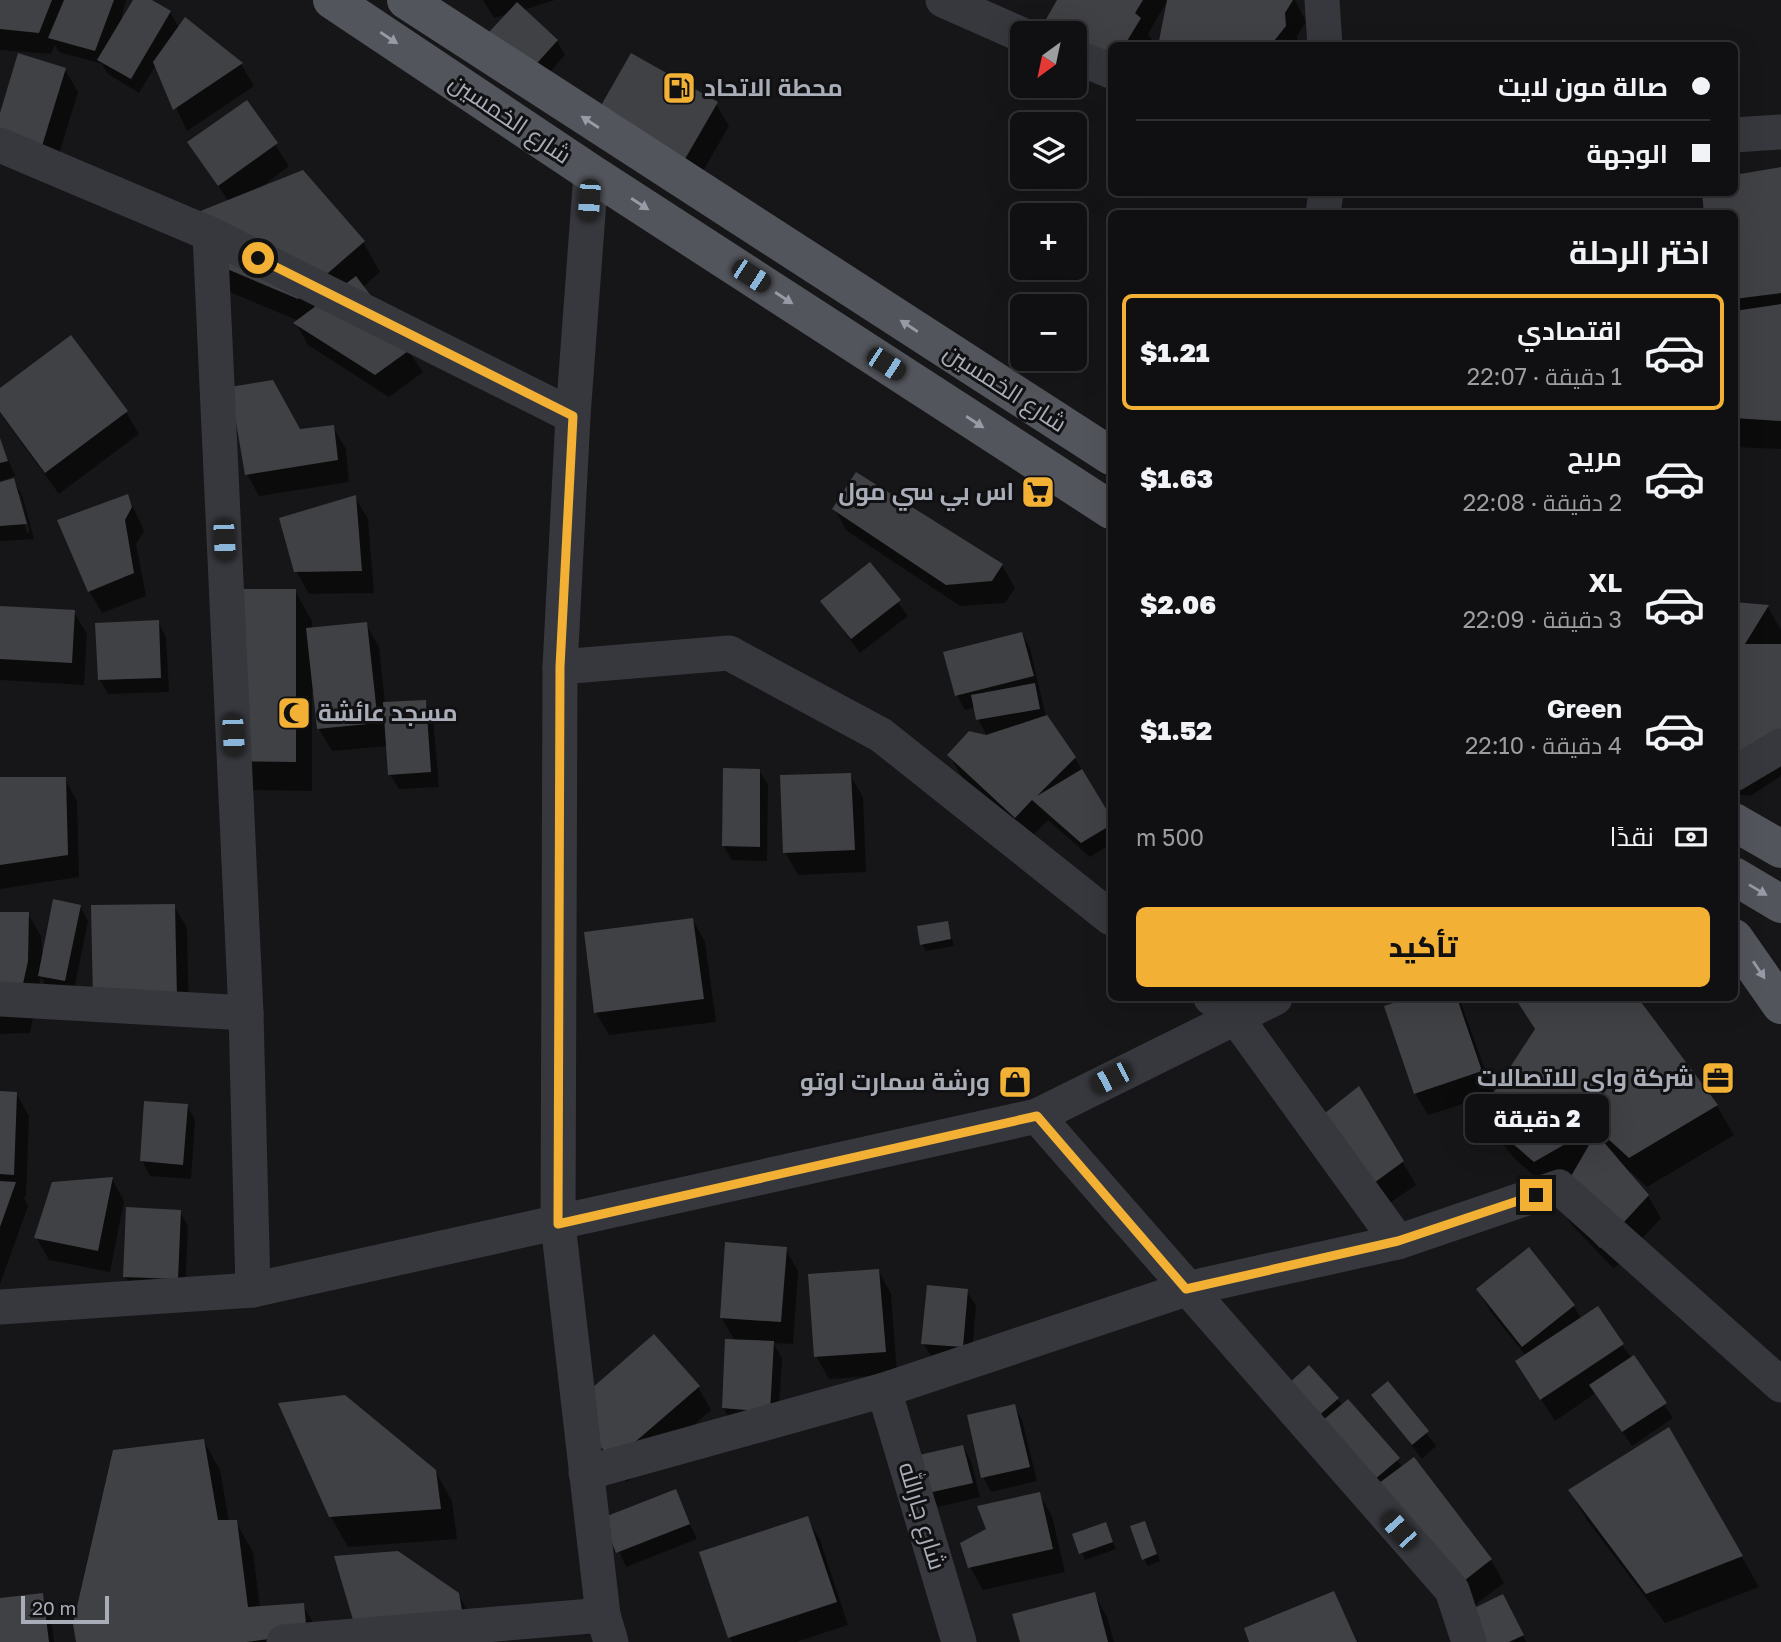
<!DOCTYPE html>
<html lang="ar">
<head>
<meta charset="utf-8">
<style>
	:root { --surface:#101012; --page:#1e1e20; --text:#f1f3f6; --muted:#9c9d9f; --line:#303032; --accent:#f2b134 }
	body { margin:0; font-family:"Golos Text",Cairo,sans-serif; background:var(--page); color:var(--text); direction:rtl; height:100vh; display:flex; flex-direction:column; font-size:26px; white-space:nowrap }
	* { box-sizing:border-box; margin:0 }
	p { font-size:23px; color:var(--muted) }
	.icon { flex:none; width:38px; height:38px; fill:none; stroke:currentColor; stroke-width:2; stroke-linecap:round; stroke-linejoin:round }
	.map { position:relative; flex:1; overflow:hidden; direction:ltr }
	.side { position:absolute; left:1108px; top:210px; width:630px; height:791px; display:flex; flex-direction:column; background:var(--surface); border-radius:10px; box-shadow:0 7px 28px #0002,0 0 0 2px var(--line); direction:rtl }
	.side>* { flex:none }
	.top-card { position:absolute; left:1108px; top:42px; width:630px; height:154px; border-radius:10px; box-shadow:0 7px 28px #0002,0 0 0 2px var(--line); direction:rtl; display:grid; align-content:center; height:154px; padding:0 28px; background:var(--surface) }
	.needle { width:46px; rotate:213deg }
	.controls { position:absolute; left:1010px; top:21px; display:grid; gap:14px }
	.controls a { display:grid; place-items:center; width:77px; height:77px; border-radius:10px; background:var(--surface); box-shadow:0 7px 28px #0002,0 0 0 2px var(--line); font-size:35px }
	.scale { position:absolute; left:21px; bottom:18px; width:88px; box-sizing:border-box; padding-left:7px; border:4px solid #a8adb8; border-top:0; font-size:19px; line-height:24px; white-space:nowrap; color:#a8adb8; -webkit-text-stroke:5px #111113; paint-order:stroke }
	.end { position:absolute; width:32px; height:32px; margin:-16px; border:9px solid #f2b134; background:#111; box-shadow:0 0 0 4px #111 }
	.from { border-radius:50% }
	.bubble { position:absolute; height:49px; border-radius:10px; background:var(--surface); box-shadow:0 7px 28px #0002,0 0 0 2px var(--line); font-size:23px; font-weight:800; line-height:49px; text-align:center; direction:rtl }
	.car { position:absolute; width:21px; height:42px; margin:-21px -10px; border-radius:9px; box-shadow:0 0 5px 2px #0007; background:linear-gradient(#222 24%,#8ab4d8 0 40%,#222 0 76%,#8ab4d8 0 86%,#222 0) }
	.top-card b { display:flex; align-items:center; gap:24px; height:66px; font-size:26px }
	.top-card b+b { border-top:2px solid var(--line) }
	.top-card i { width:18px; height:18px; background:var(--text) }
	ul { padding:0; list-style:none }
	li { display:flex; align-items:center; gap:21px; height:116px; margin:0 14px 10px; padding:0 14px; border:4px solid transparent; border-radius:10px }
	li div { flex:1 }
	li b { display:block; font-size:26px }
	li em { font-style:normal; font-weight:800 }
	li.current { border-color:var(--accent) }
	li>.icon { width:63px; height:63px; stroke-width:1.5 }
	h2 { padding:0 28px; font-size:32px; line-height:84px }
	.pay { display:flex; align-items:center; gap:18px; height:77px; padding:0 28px; font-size:26px }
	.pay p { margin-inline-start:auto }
	.cta { display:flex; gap:14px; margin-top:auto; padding:14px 28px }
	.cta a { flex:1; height:80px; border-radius:10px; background:var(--accent); color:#111; font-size:28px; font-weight:800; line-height:80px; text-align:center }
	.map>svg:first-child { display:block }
</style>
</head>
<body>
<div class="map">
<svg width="1781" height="1642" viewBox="0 0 1781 1642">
	<rect width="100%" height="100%" fill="#161618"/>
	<g fill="#0007" fill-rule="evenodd">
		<polygon points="0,0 126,0 120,24 135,0 149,0 170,12 179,28 185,20 241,64 254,86 187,131 156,65 139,93 108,74 102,64 59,52 55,45 51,54 0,50"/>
		<polygon points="483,0 555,0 523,10 557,41 565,55 528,97 508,14 494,18"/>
		<polygon points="1081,0 1168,0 1148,34 1153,42 1151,46 1111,46 1111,70 1074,33 1047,33 1043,28"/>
		<polygon points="1169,0 1295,0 1306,22 1297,36 1297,46 1160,46"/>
		<polygon points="65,70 78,92 55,167 0,119"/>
		<polygon points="247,103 289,166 260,188 363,242 380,272 363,287 423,372 389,397 308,345 296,323 299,321 220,288 229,202 190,143"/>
		<polygon points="716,104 729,126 698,180 614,132"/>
		<polygon points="1781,169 1781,449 1734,447 1734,192"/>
		<polygon points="0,390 126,412 139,434 59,494 0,413"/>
		<polygon points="333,427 346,449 349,482 259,496 247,474"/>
		<polygon points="0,441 15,476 0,481"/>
		<path d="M13,480l9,15 12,44 -34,2v-57zM17,494h3l10,38 -3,1z"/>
		<polygon points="128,496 144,531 136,544 146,596 102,613 89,591"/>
		<polygon points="355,497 368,519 374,593 309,594 296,571"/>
		<polygon points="834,509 1002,565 1015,588 1005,603 960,606 847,531"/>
		<polygon points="870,565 908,616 860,653 823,602"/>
		<polygon points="295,591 312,621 312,629 366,624 379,647 385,704 425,701 433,716 439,787 399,789 390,775 388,746 332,751 319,729 315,692 312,692 312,791 247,790 230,761"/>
		<polygon points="1734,604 1768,607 1781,630 1781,776 1750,796 1734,794"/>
		<polygon points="0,608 74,612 87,634 84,685 0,680"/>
		<polygon points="158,622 166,637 169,692 108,694 100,680"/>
		<polygon points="1022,634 1030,648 1046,717 1075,758 1111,820 1111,844 1090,857 1048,820 1029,839 962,777 949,755 988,738 978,719 975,707 965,710 957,695"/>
		<polygon points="759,770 768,785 767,861 732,860 723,845"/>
		<polygon points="850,775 863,797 866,872 798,875 785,852"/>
		<polygon points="0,779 65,779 77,801 79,877 0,889"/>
		<polygon points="80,906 88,921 73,995 48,990 41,977 30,1033 0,1034 0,914 28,914 41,936 43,960"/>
		<polygon points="174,906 187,928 189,1021 108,1023 95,1001"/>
		<polygon points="693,920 705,942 716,1022 609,1035 596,1013 586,933"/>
		<polygon points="947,923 954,946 926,951 922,944"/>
		<polygon points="1414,998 1459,998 1494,1094 1428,1115 1415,1093 1386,1007"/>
		<polygon points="1516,998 1636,998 1717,1106 1734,1135 1647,1187 1631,1172 1629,1174 1648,1196 1661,1218 1614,1269 1571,1224 1552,1191 1517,1161 1501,1142 1483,1112 1536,1031"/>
		<polygon points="1359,1088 1416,1185 1372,1215 1325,1115"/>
		<polygon points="0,1092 16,1093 29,1116 26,1197 23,1196 28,1206 0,1284"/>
		<polygon points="187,1106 195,1120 191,1179 150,1176 142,1161"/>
		<polygon points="112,1179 124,1201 110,1272 49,1260 36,1237"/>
		<polygon points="180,1212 188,1226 185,1293 133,1291 125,1276"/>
		<polygon points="785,1248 798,1271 793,1344 773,1343 782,1358 778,1426 732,1423 723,1408 735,1341 721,1317"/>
		<polygon points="879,1271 891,1294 897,1374 829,1379 816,1356"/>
		<polygon points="1478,1290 1574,1306 1581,1319 1622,1345 1673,1418 1632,1446 1596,1393 1555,1421 1517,1362 1526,1356 1491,1312"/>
		<polygon points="967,1291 976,1306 971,1361 932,1358 923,1343"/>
		<polygon points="1388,1383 1436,1446 1422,1459 1373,1395"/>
		<polygon points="698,1387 711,1410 627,1482 583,1432"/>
		<polygon points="1337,1399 1403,1467 1413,1459 1491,1560 1504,1583 1460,1616 1288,1408"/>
		<polygon points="1014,1406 1022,1420 1037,1481 991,1492 983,1477"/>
		<polygon points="1669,1429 1759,1587 1665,1623 1587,1520 1570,1491"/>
		<polygon points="203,1440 220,1470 229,1522 236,1522 253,1552 260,1608 303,1605 320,1635 321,1642 78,1642"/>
		<polygon points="963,1447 971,1461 980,1497 938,1507 930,1492"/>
		<polygon points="435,1471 452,1501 457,1539 348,1547 331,1517"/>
		<polygon points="675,1492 697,1539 626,1567 605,1519"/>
		<polygon points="1039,1494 1052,1516 1065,1572 983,1590 970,1567 988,1529"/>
		<polygon points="807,1518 820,1540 848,1625 796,1642 732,1642 730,1637"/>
		<polygon points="1148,1529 1160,1561 1148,1566 1144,1559"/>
		<polygon points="1109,1531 1116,1549 1085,1560 1075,1535"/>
		<polygon points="458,1594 471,1617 368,1642"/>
		<polygon points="1094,1594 1107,1617 1114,1642 1022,1642"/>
		<polygon points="1333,1594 1358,1642 1251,1642"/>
		<polygon points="42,1595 50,1610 54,1642 0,1642 0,1600"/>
		<polygon points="1511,1611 1526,1642 1488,1642"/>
	</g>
	<g fill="#404145">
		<polygon points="0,0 52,0 39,33 0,29"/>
		<polygon points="64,0 114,0 95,51 48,38"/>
		<polygon points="133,0 152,0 171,11 131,79 97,60"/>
		<polygon points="1057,0 1143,0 1135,13 1141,18 1124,46 1111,46 1111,53 1074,40 1074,33 1057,33 1041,28"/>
		<polygon points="1167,0 1293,0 1285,13 1286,26 1270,46 1158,46"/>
		<polygon points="517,2 558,40 519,83 477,45"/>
		<polygon points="185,17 243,63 173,110 153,62"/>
		<polygon points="18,53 66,68 42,146 0,133 0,113"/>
		<polygon points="631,53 718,102 685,159 599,109"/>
		<polygon points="247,100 278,143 218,186 187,142"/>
		<polygon points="1781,167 1781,293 1734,299 1734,214 1704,214 1702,192 1734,192 1734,175"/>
		<polygon points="303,170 365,241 298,299 201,258 198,212"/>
		<polygon points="356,276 411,349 375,375 293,323"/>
		<polygon points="1781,304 1781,421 1734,418 1734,311"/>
		<polygon points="71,335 128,411 45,473 0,412 0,388"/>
		<polygon points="273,380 300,429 334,425 338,460 245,475 230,387"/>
		<polygon points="0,438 8,461 0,463"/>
		<polygon points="856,472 1003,564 992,581 946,585 832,509"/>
		<polygon points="14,478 27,524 0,526 0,482"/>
		<polygon points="128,494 132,507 125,520 134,573 88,592 57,520"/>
		<polygon points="356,495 362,571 294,572 279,518"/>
		<polygon points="870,562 901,600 851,639 820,601"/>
		<polygon points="228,589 296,589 296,762 228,761"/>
		<polygon points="1734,602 1769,605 1745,644 1781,644 1781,736 1734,765"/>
		<polygon points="0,606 75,610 72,663 0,659"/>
		<polygon points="159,620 161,678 98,680 95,623"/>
		<polygon points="367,622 378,723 317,729 306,628"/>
		<polygon points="1022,632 1034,676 955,696 943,652"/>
		<polygon points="1035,683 1040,709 976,720 971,695"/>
		<polygon points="426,700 431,772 388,775 383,702"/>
		<polygon points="1047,715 1076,757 1037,796 1082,769 1111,817 1111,825 1081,843 1032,800 1015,818 947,755 969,731 986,735"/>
		<polygon points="723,768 760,769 760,847 722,846"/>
		<polygon points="851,773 855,850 783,853 780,775"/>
		<polygon points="0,777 66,777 68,855 0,865"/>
		<polygon points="53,899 81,905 65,981 38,976"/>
		<polygon points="175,904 177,999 93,1001 91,905"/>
		<polygon points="0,912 29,912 28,961 17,1011 0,1011"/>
		<polygon points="693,918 704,999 594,1013 584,932"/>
		<polygon points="948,921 951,939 920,945 917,926"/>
		<polygon points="1409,998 1457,998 1482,1071 1414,1094 1384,1006"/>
		<polygon points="1515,998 1638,998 1718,1105 1629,1158 1595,1127 1534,1162 1498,1131 1481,1112 1535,1029"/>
		<polygon points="1359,1086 1404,1161 1359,1194 1325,1113"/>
		<polygon points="0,1091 17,1092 14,1175 0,1174"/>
		<polygon points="144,1101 188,1104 183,1165 140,1161"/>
		<polygon points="1596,1133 1649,1195 1600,1248 1556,1202"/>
		<polygon points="113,1177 98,1251 34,1238 52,1182"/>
		<polygon points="0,1181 16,1182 0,1227"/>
		<polygon points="126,1207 181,1210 178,1279 123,1277"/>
		<polygon points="725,1242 787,1247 781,1322 720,1318"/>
		<polygon points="1529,1247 1575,1305 1522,1347 1476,1289"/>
		<polygon points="879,1269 886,1352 814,1357 808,1274"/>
		<polygon points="927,1285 968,1289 963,1347 921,1344"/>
		<polygon points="1598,1306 1624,1344 1540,1400 1515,1361"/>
		<polygon points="654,1334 700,1386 613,1461 568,1409"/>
		<polygon points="725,1339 774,1341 770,1412 722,1408"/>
		<polygon points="1634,1355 1667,1403 1622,1432 1589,1385"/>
		<polygon points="1309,1365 1339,1398 1307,1426 1278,1393"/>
		<polygon points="1388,1381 1429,1431 1412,1445 1371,1395"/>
		<polygon points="345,1395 436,1470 441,1509 329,1517 278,1403"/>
		<polygon points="1348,1399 1400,1458 1361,1491 1309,1432"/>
		<polygon points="1015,1404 1030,1467 981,1478 967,1415"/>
		<polygon points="1669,1427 1743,1556 1646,1594 1568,1490"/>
		<polygon points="204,1439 218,1520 237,1520 248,1607 304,1603 307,1634 247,1642 76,1642 73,1624 113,1450"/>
		<polygon points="963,1445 973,1483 928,1493 919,1455"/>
		<polygon points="1414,1457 1492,1559 1446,1595 1367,1492"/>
		<polygon points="676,1489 690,1524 616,1553 602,1518"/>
		<polygon points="1040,1492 1053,1549 968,1568 960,1543 986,1529 977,1506"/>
		<polygon points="808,1516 837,1602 728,1638 699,1552"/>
		<polygon points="1145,1521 1157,1554 1142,1560 1130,1526"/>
		<polygon points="1106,1522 1113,1542 1079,1554 1072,1534"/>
		<polygon points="398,1551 459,1593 463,1616 353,1620 334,1556"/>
		<polygon points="1334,1591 1357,1642 1249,1642 1244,1628"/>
		<polygon points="1095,1592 1108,1642 1020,1642 1012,1614"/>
		<polygon points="43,1593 49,1642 0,1642 0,1598"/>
		<polygon points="1503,1594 1524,1635 1509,1642 1486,1642 1470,1610"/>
	</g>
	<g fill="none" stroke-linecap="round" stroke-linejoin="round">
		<g stroke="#37383d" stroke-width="35">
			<polyline points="943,0 1022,35"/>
			<polyline points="1322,0 1325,46"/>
			<polyline points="1074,56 1111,71"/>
			<polyline points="1734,135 1781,132"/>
			<polyline points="0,145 210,234 573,416"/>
			<polyline points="591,173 573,416 560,667 558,1224 603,1615 611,1642"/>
			<polyline points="1323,214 1326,192"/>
			<polyline points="210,234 246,1013 253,1290"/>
			<polyline points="560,667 729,653 881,735 1111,918"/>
			<polyline points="1734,774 1781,746"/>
			<polyline points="1211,998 1234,1015 1398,1242"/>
			<polyline points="0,999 246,1013"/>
			<polyline points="1037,1116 1452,1590 1469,1642"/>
			<polyline points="0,1307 253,1290 1037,1116 1275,998"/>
			<polyline points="884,1390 959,1642"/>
			<polyline points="586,1473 884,1390 1186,1289 1398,1242 1559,1187 1781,1385"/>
			<polyline points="284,1642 603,1615"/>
		</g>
		<g stroke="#53555c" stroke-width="38">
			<polyline points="332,0 591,173 1111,510"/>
			<polyline points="406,0 1111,456"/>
			<polyline points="1734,822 1781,849"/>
			<polyline points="1734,876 1781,904"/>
			<polyline points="1734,938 1781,1005"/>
		</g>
	</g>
	<defs><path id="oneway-solid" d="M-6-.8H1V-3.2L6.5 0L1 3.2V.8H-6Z" transform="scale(1.75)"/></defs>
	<g fill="#979ba6">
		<use href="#oneway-solid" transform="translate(389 38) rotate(34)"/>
		<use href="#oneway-solid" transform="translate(590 122) rotate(-147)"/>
		<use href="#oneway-solid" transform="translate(640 204) rotate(33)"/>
		<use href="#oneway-solid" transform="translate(784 298) rotate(33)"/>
		<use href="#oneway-solid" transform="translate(909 326) rotate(-147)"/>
		<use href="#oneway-solid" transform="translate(975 422) rotate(33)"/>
		<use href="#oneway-solid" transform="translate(1758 890) rotate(31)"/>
		<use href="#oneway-solid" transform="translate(1759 970) rotate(56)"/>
	</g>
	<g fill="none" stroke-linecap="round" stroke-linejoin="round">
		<polyline stroke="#f2b134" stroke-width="9" points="258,258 573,416 560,667 558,1224 1037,1116 1186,1289 1398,1241 1536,1195"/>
	</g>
	<defs>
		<symbol id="fuel-square" viewBox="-11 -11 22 22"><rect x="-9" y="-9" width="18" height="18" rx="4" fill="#f2b134" stroke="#111113"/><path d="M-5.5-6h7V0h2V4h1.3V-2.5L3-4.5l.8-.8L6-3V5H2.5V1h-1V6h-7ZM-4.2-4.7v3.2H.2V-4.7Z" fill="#111"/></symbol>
		<symbol id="supermarket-square" viewBox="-11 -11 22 22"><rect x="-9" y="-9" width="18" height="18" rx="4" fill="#f2b134" stroke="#111113"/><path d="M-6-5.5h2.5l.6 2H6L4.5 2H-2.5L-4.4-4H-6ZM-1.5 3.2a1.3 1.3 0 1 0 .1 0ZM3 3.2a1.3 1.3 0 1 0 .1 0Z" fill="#111"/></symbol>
		<symbol id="mosque-square" viewBox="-11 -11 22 22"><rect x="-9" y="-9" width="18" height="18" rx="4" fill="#f2b134" stroke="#111113"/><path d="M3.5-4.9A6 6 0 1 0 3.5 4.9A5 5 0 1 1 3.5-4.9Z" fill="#111"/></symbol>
		<symbol id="office-square" viewBox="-11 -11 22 22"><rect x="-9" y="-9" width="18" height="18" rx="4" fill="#f2b134" stroke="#111113"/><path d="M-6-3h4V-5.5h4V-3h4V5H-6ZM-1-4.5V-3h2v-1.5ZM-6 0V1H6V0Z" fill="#111"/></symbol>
		<symbol id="shop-square" viewBox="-11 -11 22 22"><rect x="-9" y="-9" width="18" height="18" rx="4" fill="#f2b134" stroke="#111113"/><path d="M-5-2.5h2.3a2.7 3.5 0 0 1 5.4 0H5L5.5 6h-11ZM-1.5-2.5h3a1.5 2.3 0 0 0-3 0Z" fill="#111"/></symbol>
	</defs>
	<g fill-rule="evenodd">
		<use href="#fuel-square" x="660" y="69" width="38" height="38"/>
		<use href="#supermarket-square" x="1019" y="473" width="38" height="38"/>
		<use href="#mosque-square" x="275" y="694" width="38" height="38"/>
		<use href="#office-square" x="1699" y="1059" width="38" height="38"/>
		<use href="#shop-square" x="996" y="1063" width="38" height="38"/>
	</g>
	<g text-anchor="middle" stroke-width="6" stroke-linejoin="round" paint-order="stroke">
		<g font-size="24" font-weight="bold" fill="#a8adb8" stroke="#111113" text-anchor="end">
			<text x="704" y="96" text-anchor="start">محطة الاتحاد</text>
			<text x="1014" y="500">اس بي سي مول</text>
			<text x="318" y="721" text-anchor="start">مسجد عائشة</text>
			<text x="1694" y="1086">شركة واي للاتصالات</text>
			<text x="990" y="1090">ورشة سمارت اوتو</text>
		</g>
		<g font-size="24" fill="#a8adb8" stroke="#111113">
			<text transform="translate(510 119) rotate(34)" y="8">شارع الخمسين</text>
			<text transform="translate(1005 388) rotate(33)" y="8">شارع الخمسين</text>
			<text transform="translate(922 1516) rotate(73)" y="8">شارع جارالله</text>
		</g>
	</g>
</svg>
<div class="controls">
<a><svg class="needle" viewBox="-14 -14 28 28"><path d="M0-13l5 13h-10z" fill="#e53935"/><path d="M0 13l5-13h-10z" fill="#9c9d9f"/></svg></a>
<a><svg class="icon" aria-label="layers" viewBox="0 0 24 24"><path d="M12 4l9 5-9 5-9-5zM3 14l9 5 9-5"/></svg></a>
<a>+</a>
<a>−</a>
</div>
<div class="scale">20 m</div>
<i class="end from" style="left:258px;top:258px"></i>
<i class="end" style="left:1536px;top:1195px"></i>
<div class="bubble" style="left:1465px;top:1094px;width:144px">2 دقيقة</div>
<i class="car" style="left:589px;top:200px;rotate:184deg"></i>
<i class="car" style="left:751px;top:276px;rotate:123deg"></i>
<i class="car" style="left:886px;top:364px;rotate:123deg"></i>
<i class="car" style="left:224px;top:540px;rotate:177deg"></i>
<i class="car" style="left:233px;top:735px;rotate:177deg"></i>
<i class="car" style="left:1111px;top:1078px;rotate:243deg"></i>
<i class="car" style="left:1399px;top:1530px;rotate:318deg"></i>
<div class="top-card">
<b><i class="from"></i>صالة مون لايت</b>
<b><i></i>الوجهة</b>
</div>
<section class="side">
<h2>اختر الرحلة</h2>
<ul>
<li class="current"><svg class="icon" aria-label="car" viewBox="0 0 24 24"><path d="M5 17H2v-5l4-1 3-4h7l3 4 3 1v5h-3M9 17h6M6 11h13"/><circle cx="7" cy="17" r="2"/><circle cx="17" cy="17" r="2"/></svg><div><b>اقتصادي</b><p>1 دقيقة · 22:07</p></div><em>$1.21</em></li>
<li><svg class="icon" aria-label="car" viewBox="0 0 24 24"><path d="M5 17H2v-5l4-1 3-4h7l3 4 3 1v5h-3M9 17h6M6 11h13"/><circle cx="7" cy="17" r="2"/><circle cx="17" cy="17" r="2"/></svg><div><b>مريح</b><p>2 دقيقة · 22:08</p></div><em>$1.63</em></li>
<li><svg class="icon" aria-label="car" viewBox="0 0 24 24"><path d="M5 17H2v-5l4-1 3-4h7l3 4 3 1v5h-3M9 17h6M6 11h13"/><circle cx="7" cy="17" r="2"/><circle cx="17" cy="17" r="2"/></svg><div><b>XL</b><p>3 دقيقة · 22:09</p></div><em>$2.06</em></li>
<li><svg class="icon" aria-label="car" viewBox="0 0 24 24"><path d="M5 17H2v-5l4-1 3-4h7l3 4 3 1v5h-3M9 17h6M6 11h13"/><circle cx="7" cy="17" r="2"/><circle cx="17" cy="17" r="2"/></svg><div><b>Green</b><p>4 دقيقة · 22:10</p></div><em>$1.52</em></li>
</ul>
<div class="pay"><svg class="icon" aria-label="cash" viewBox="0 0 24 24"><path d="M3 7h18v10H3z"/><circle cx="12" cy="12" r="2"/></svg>نقدًا<p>500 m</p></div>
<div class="cta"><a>تأكيد</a></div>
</section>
</div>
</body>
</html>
